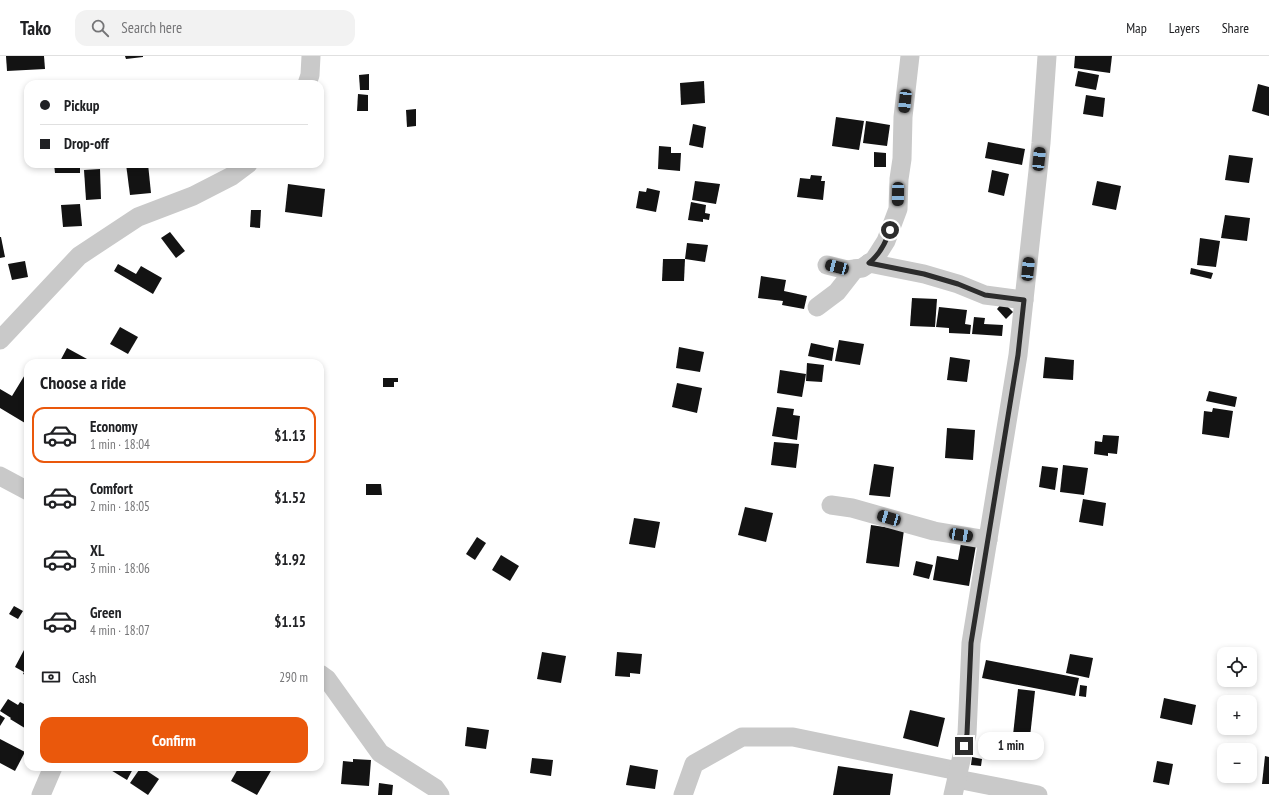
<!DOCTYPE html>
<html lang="en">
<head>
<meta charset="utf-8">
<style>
	:root { --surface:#fff; --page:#f2f2f2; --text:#202124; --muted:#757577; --line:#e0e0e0; --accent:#ea580c }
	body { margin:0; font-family:"PT Sans Narrow",sans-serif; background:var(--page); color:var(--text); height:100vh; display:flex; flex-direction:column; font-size:15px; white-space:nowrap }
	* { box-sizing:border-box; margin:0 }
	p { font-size:13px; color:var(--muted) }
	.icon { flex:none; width:22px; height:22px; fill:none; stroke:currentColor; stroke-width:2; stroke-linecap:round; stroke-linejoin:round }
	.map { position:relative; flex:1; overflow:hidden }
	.side { position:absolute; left:24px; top:303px; width:300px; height:412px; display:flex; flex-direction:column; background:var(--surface); border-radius:12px; box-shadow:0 2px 6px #0003 }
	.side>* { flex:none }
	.hud { position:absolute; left:24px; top:24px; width:300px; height:88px; border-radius:12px; box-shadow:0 2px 6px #0003; display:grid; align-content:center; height:88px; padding:0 16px; background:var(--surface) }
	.tools { position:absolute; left:1217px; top:591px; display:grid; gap:8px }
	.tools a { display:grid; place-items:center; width:40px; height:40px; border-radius:8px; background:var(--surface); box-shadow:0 2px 6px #0003; font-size:20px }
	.end { position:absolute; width:18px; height:18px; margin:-9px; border:5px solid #2c2c2c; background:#fff; box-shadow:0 0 0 2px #fff }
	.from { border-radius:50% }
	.bubble { position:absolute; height:28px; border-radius:12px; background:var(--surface); box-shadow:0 2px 6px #0003; font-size:13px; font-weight:700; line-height:28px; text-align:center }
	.car { position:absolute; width:12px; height:24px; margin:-12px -6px; border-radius:5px; box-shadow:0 0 3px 1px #0007; background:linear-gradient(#222 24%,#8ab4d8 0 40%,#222 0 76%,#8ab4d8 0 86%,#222 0) }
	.hud b { display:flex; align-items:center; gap:14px; height:38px; font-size:15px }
	.hud b+b { border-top:1px solid var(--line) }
	.hud i { width:10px; height:10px; background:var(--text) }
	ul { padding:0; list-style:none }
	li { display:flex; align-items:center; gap:12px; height:56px; margin:0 8px 6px; padding:0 8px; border:2px solid transparent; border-radius:12px }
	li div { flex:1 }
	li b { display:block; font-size:15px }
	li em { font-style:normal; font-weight:700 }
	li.on { border-color:var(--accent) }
	li>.icon { width:36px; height:36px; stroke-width:1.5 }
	h2 { padding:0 16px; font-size:18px; line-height:48px }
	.pay { display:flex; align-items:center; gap:10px; height:44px; padding:0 16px; font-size:15px }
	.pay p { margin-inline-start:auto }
	.button { display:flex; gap:8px; margin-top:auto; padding:8px 16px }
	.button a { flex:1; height:46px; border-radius:12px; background:var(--accent); color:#fff; font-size:16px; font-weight:700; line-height:46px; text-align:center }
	header { display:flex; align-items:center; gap:24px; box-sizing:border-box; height:56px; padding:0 20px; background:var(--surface); border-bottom:1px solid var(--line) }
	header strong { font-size:19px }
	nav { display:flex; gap:22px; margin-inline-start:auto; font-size:14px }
	.search { width:280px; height:36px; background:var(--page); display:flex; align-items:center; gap:10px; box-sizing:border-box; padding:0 14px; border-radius:12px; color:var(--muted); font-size:15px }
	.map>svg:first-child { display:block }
</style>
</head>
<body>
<header>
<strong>Tako</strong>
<div class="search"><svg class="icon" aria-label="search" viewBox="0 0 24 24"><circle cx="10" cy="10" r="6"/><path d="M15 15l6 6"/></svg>Search here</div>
<nav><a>Map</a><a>Layers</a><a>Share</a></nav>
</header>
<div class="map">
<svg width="1269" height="739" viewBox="0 0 1269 739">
	<rect width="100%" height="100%" fill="#fff"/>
	<g fill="#131313">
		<polygon points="6,0 44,0 45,13 7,15"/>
		<polygon points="125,0 143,0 143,1 126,3"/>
		<polygon points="1075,0 1112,0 1110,17 1074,12"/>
		<polygon points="1078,15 1099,19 1096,34 1075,30"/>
		<polygon points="369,18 369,34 360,34 359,19"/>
		<polygon points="704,25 705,47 681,49 680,27"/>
		<polygon points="1258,28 1269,31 1269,60 1252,55"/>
		<polygon points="358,38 368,39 368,55 357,55"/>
		<polygon points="1086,39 1105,42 1103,61 1083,58"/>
		<polygon points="416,53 416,70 407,71 406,54"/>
		<polygon points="836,61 864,65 859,94 832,90"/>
		<polygon points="866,65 890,69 887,90 863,87"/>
		<polygon points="693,68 706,71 703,92 689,89"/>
		<polygon points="988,86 1025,93 1022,109 985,102"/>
		<polygon points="659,90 671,91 671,97 681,97 680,115 658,113"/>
		<polygon points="874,96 886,97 886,111 874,111"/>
		<polygon points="1229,99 1253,102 1249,127 1225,124"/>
		<polygon points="54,108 80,108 80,117 55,117"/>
		<polygon points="126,108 148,108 151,137 130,139"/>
		<polygon points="100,113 101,143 86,144 84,114"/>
		<polygon points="992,114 1009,118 1004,140 988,136"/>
		<polygon points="811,119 822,120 821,125 825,125 823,144 797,141 800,122 810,123"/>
		<polygon points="695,125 720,128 716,148 692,144"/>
		<polygon points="1097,125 1121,130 1116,154 1092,149"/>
		<polygon points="288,128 325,133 322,161 285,156"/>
		<polygon points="647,132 660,135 656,156 636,152 639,135 646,136"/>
		<polygon points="691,146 706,149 705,157 710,158 709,164 703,163 703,166 688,164"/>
		<polygon points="80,148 82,170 63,171 61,149"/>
		<polygon points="251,154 261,154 260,172 250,171"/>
		<polygon points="1225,159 1250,162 1247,185 1221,182"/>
		<polygon points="170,176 185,195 176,202 161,182"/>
		<polygon points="0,181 1,181 5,201 0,202"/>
		<polygon points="1200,182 1220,185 1216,211 1197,209"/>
		<polygon points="687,187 708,189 705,206 685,203"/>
		<polygon points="663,203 685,203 684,225 662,225"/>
		<polygon points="25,205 28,221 12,224 8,208"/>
		<polygon points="118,208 136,218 141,210 162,222 153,238 114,215"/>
		<polygon points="1191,212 1213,217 1211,223 1190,218"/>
		<polygon points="761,220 786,224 784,235 807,240 804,253 782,249 783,245 758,242"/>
		<polygon points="912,242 937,243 935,271 910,270"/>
		<polygon points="1003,246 1013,256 1006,263 997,253"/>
		<polygon points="939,251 967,254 965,268 971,269 970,278 949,277 949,272 936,271"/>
		<polygon points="974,261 985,262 984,268 1003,269 1002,280 972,278"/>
		<polygon points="120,271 138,281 128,298 110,288"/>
		<polygon points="839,284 864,288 860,309 835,305"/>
		<polygon points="811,287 834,292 832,305 808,300"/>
		<polygon points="679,291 704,296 700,316 676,312"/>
		<polygon points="67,292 87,303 85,307 59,307"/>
		<polygon points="950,301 970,304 967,326 947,324"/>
		<polygon points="1045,301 1074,304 1073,324 1043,322"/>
		<polygon points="807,307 824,309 822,326 806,325"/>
		<polygon points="780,314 806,318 802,341 777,337"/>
		<polygon points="26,317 28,318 28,362 25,367 0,352 0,333 12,340"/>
		<polygon points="383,322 398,322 398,326 394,326 394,331 383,331"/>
		<polygon points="677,327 702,332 697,357 672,351"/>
		<polygon points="1209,335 1237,341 1235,351 1206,345"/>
		<polygon points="777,351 794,353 793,359 800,360 797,384 772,380"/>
		<polygon points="1213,352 1233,355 1229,382 1202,378 1204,355 1212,356"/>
		<polygon points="947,372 975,374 973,404 945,402"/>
		<polygon points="1103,379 1119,380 1117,398 1108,397 1108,400 1094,398 1095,385 1102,386"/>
		<polygon points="774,386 799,388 796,412 771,409"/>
		<polygon points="874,408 894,411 890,441 869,439"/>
		<polygon points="1063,409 1088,412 1084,439 1060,436"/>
		<polygon points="1042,410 1058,412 1055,434 1039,431"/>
		<polygon points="366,428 381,428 382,439 366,439"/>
		<polygon points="1083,443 1106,447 1103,470 1079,466"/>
		<polygon points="745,451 773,457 766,486 738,479"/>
		<polygon points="634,462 660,466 655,492 629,488"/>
		<polygon points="871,469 904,474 899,511 866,507"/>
		<polygon points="477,481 486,487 475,504 466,498"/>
		<polygon points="961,487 976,489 969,530 933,524 937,500 958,504"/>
		<polygon points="501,499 519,510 510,525 492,514"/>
		<polygon points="916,505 933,509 929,523 913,519"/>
		<polygon points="14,550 23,555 18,563 9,558"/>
		<polygon points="24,594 28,597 28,620 23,618 24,616 15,611"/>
		<polygon points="542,596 566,600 561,627 537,623"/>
		<polygon points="617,596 642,598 640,618 630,617 630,621 615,620"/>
		<polygon points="1070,598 1093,602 1089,622 1066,617"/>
		<polygon points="986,604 1079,622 1075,640 982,622"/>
		<polygon points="1080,629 1087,630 1086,641 1079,640"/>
		<polygon points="1018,633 1035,635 1030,681 1013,679"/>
		<polygon points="1164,642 1196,649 1192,669 1160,662"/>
		<polygon points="8,643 18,649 20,646 28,650 28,674 10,663 11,662 0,655"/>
		<polygon points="320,651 324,653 320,663"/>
		<polygon points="910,654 945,662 938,691 903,682"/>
		<polygon points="0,659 5,662 0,670"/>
		<polygon points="467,671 489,674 486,693 465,690"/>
		<polygon points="0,683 25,696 15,715 0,707"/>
		<polygon points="1265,700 1269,701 1269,728 1262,728"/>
		<polygon points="972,701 982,703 981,710 971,709"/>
		<polygon points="532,702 553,704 551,720 530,717"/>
		<polygon points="353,703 371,704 369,730 341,728 343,705 353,706"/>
		<polygon points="1157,705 1173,708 1169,729 1153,726"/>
		<polygon points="630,709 658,714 655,733 626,729"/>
		<polygon points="838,710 893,718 890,739 833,739"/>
		<polygon points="110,711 134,711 127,724 109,713"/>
		<polygon points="141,711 159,723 148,739 130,727"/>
		<polygon points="239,711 269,711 272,713 257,739 231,725"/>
		<polygon points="379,727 393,729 392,739 378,739"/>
	</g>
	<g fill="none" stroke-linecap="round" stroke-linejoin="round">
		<g stroke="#c9c9c9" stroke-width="19">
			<polyline points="307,28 310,19 311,0"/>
			<polyline points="869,207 924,218 958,228 985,239 1024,244"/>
			<polyline points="827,209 847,214 862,212 874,204 886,185 898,153 899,123 902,103 903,61 910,0"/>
			<polyline points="817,251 837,236 855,213"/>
			<polyline points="0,284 79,200 138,161 193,140 232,120 248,108"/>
			<polyline points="0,420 28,435"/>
			<polyline points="831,449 852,452 934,475 988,484"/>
			<polyline points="320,618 327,623 380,697 435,732 440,739"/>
			<polyline points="957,723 1038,739"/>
			<polyline points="41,739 53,711"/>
			<polyline points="683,739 694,708 742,681 793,681 958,715"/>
			<polyline points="953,739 967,678 971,587 1018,299 1041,87 1047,0"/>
		</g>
	</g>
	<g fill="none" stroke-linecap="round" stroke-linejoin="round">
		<path stroke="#2c2c2c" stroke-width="5" d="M890,174c-4,12 -11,25 -21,33l55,11 34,10 27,11 39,5 -6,55 -47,288 -4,91 -3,12"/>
	</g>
</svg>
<div class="tools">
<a><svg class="icon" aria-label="locate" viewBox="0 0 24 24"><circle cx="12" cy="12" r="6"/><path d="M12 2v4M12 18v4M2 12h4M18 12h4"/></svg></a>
<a>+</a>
<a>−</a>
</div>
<i class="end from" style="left:890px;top:174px"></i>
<i class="end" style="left:964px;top:690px"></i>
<div class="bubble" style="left:978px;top:676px;width:66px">1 min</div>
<i class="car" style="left:905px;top:45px;rotate:186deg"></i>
<i class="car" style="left:1039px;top:103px;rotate:6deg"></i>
<i class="car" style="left:898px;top:138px;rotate:181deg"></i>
<i class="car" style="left:837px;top:211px;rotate:285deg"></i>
<i class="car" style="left:1028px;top:213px;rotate:6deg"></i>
<i class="car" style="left:889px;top:462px;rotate:286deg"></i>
<i class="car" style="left:961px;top:479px;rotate:99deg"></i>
<div class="hud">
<b><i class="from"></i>Pickup</b>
<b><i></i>Drop-off</b>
</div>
<section class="side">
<h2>Choose a ride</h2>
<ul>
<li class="on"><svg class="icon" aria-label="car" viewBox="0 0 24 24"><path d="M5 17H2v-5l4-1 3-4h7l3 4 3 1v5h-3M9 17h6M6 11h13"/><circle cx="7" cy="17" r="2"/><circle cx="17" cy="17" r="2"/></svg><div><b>Economy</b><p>1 min · 18:04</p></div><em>$1.13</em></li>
<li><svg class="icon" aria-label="car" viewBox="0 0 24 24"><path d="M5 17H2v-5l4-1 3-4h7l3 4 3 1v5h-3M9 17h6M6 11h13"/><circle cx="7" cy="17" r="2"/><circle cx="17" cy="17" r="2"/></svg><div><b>Comfort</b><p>2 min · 18:05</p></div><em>$1.52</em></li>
<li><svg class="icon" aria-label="car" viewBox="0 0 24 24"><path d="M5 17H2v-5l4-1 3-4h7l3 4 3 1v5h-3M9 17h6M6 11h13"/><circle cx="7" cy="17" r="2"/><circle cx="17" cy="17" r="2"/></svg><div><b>XL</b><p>3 min · 18:06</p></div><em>$1.92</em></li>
<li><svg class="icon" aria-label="car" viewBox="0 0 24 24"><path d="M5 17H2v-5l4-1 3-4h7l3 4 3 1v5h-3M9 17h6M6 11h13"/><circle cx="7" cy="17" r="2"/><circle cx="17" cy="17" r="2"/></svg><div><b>Green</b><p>4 min · 18:07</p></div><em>$1.15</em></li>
</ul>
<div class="pay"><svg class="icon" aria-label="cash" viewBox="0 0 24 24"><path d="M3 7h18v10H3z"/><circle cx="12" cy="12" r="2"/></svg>Cash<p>290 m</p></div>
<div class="button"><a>Confirm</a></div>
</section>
</div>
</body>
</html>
